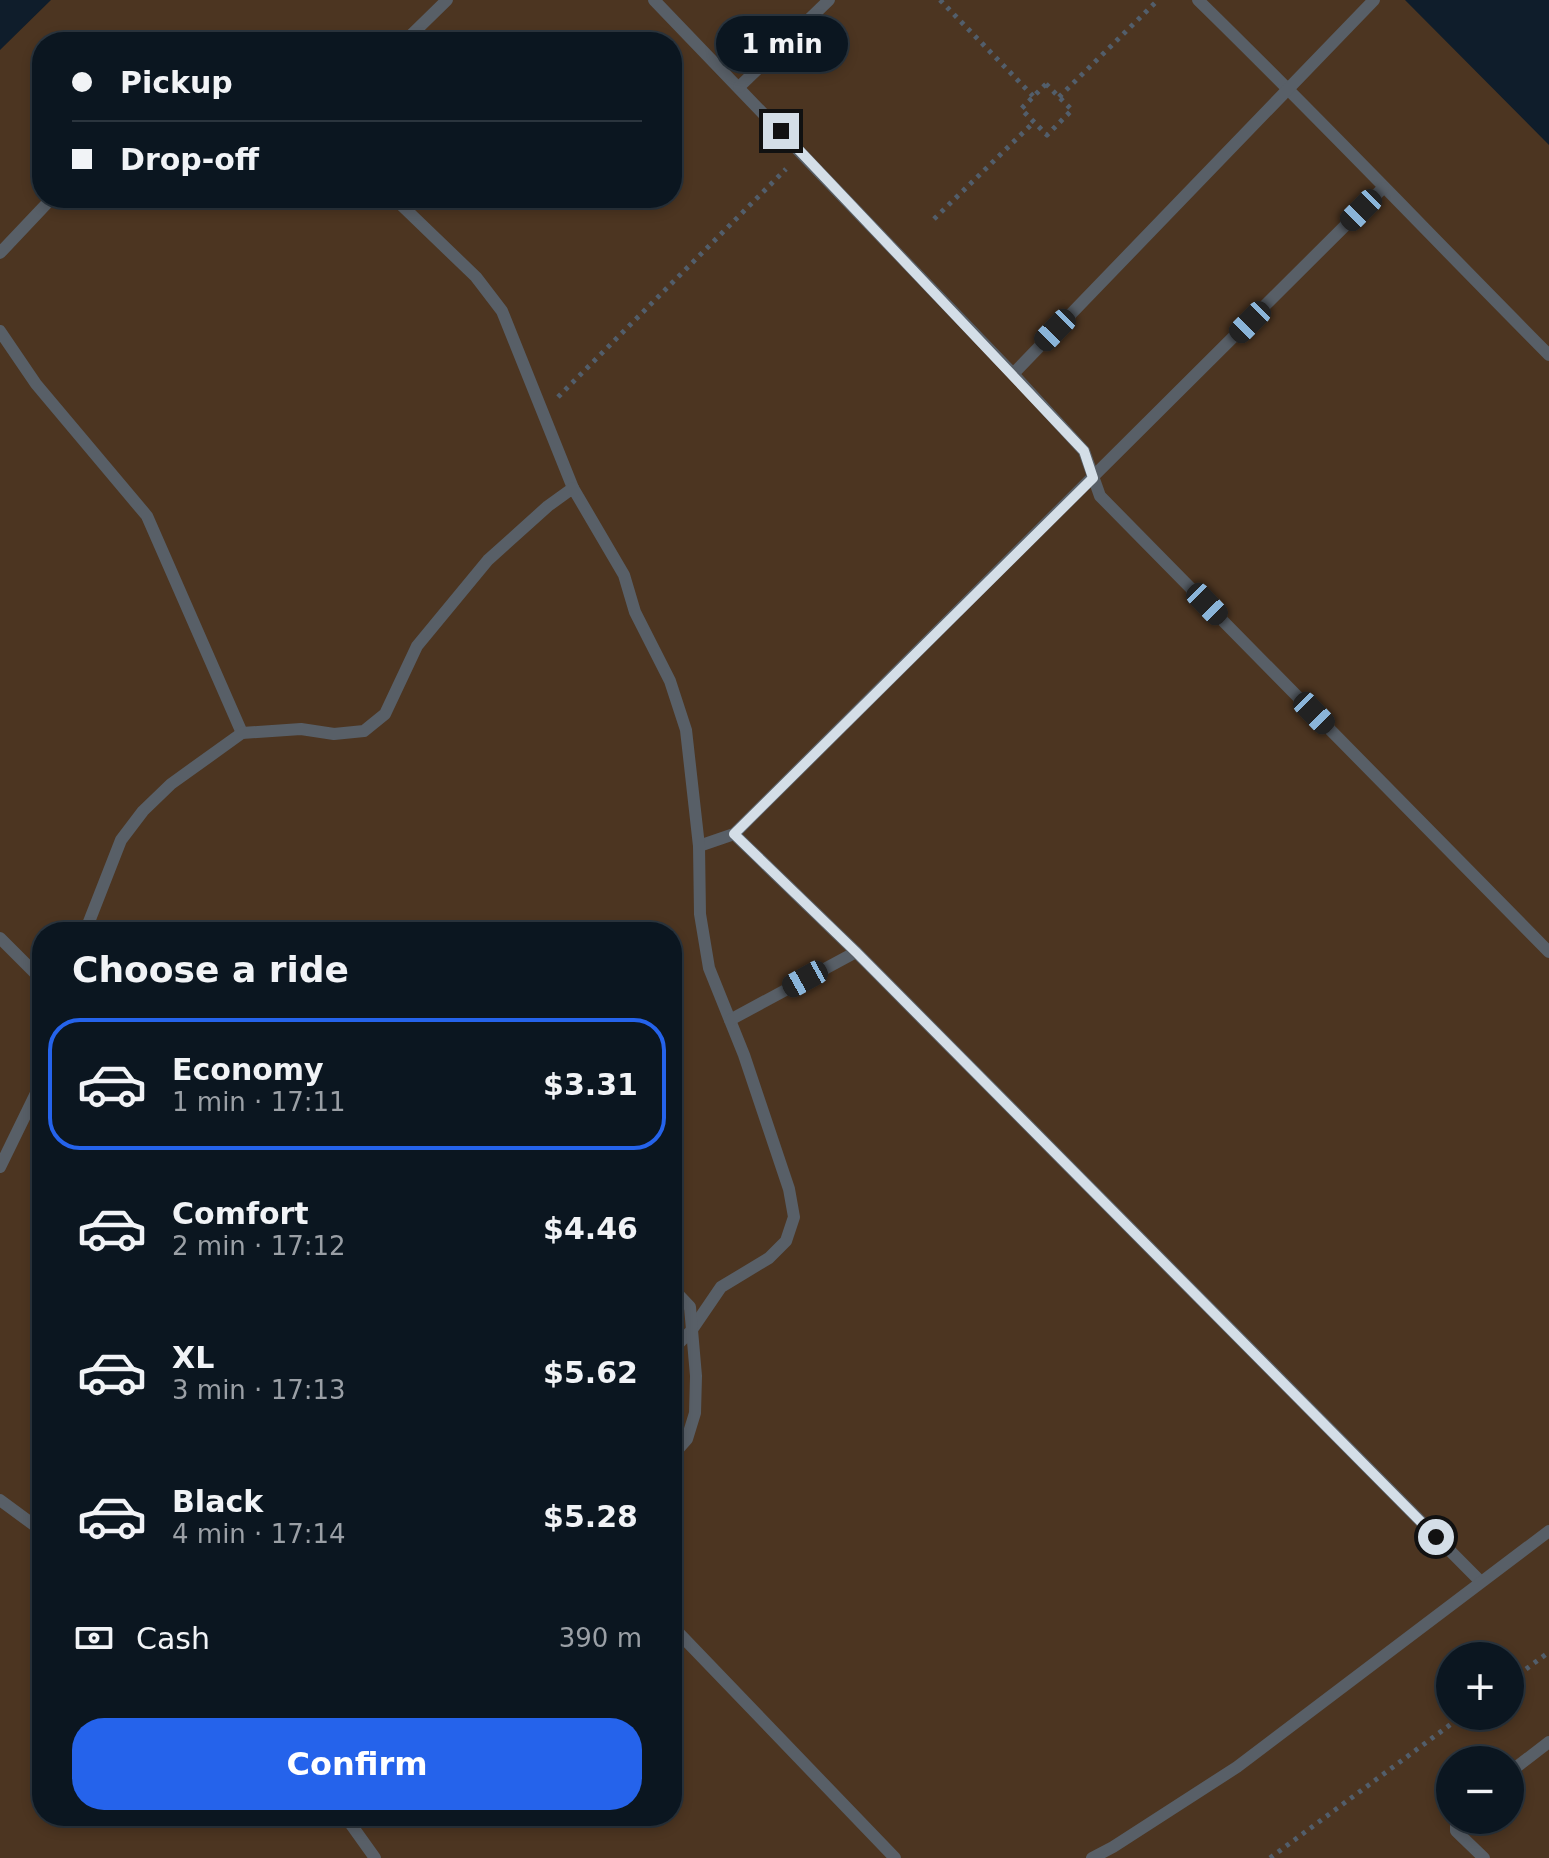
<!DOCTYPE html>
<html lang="en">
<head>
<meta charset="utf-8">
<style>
	:root { --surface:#0b1620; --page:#141f29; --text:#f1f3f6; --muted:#9a9fa5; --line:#2b353e; --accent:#2563eb }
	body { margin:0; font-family:"DejaVu Sans",sans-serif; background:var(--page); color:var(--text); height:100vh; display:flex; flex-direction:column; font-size:30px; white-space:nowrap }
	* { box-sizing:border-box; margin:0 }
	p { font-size:26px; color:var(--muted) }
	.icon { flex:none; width:44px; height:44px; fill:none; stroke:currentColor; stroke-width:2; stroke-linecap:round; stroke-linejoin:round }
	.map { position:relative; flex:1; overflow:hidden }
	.sheet { position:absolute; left:32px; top:922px; width:650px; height:904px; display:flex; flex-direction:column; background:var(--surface); border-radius:32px; box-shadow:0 4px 12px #0003,0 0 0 2px var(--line) }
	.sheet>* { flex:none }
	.hud { position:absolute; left:32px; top:32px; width:650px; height:176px; border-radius:32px; box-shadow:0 4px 12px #0003,0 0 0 2px var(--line); display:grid; align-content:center; height:176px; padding:0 40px; background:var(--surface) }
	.tools { position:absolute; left:1436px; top:1642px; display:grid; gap:16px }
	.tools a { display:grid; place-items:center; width:88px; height:88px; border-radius:50%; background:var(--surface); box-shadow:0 4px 12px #0003,0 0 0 2px var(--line); font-size:40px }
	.end { position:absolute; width:36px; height:36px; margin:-18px; border:10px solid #d4dee7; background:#111; box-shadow:0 0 0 4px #111 }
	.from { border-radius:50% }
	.bubble { position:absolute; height:56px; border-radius:28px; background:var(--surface); box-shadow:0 4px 12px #0003,0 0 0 2px var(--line); font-size:26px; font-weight:800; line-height:56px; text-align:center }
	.car { position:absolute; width:24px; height:48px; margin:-24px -12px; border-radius:10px; box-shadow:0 0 6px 2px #0007; background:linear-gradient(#222 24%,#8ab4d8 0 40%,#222 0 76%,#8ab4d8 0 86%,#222 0) }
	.hud b { display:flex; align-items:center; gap:28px; height:76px; font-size:30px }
	.hud b+b { border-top:2px solid var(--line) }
	.hud i { width:20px; height:20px; background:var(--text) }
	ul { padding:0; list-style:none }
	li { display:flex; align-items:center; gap:24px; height:132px; margin:0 16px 12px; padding:0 24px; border:4px solid transparent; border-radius:32px }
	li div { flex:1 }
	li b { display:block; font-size:30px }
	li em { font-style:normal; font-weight:800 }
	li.active { border-color:var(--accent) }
	li>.icon { width:72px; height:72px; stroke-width:1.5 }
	h2 { padding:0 40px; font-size:36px; line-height:96px }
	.pay { display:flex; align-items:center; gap:20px; height:88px; padding:0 40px; font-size:30px }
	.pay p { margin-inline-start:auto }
	.button { display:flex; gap:16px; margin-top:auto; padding:16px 40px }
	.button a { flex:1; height:92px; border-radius:32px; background:var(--accent); color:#fff; font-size:32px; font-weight:800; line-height:92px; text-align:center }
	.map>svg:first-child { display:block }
</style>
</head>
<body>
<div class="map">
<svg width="1549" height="1858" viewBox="0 0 1549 1858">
	<rect width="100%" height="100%" fill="#0f1d2b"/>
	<path fill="#4c3521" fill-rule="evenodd" d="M51,0h1354l144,145v1713h-1549v-1808zM42,42h630v156h-630zM42,932h630v884h-630zM1450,1656h60v60h-60zM1450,1760h60v60h-60z"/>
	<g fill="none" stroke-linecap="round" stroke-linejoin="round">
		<g stroke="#525e6b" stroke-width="5" stroke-dasharray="4 6" stroke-linecap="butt">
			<polyline points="940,0 1033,96"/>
			<polygon points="1046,84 1072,110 1047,135 1021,109"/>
			<polyline points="1059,97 1158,0"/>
			<polyline points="934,219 1034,122"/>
			<polyline points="558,397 786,169"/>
			<polyline points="1510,1681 1549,1652"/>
			<polyline points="1270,1858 1462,1716"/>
		</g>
		<g stroke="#585f67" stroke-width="12">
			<polyline points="654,0 1013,374 1084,451 1100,496 1549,952"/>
			<path d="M1198,0c119,116 234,237 351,355"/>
			<polyline points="404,42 447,0"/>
			<polyline points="739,87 829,0"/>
			<polyline points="394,198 476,277 502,311 573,488"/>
			<polyline points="0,253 52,198"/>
			<polyline points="0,331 36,384 147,516 242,733"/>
			<polyline points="1013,374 1374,0"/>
			<polyline points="734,834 856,952 1480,1581"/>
			<polyline points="699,846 734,834 1383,188"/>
			<polyline points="85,932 121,840 143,811 171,784 242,733 301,729 334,734 364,731 385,714 417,646 488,560 548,506 573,488 624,575 635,612 670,681 686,730 699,846 700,914 709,968 744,1055 789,1189 794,1217 786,1241 769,1258 721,1287 691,1331 672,1350"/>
			<polyline points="0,938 42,980"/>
			<polyline points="730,1020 856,952"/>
			<polyline points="0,1167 42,1081"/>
			<polyline points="672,1288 690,1307 696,1376 695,1413 687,1439 672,1456"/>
			<polyline points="0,1500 42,1531"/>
			<polyline points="672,1626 895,1858"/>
			<polyline points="1510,1772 1549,1742"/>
			<polyline points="345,1816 375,1858"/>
			<polyline points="1456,1820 1456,1831 1484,1858"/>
			<polyline points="1092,1858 1113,1847 1237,1767 1549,1531"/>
		</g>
	</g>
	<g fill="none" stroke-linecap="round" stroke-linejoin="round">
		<polyline stroke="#d4dee7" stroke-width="10" points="781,131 1084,451 1093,478 734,834 856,952 1436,1537"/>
	</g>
</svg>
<div class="tools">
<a>+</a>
<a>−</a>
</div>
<i class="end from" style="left:1436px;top:1537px"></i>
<i class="end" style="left:781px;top:131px"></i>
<div class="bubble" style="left:716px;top:16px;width:132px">1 min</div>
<i class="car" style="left:1361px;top:210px;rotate:225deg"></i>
<i class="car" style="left:1250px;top:322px;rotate:225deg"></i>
<i class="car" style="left:1055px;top:330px;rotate:224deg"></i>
<i class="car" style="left:1207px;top:604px;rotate:136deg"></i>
<i class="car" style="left:1314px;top:713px;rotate:136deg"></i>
<i class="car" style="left:805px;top:979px;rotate:241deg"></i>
<div class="hud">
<b><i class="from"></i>Pickup</b>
<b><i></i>Drop-off</b>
</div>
<section class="sheet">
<h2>Choose a ride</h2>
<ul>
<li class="active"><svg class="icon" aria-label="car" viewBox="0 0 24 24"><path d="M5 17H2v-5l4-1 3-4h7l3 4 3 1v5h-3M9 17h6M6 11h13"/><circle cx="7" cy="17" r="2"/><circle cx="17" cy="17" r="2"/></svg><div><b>Economy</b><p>1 min · 17:11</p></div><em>$3.31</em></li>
<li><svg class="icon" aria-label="car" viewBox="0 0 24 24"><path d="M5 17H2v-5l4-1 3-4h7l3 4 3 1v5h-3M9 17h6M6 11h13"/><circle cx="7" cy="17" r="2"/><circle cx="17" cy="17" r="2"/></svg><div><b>Comfort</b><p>2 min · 17:12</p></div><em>$4.46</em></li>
<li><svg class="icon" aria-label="car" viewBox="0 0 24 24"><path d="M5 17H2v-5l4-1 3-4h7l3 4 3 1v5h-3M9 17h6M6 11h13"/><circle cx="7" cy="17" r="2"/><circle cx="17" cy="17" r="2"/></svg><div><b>XL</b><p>3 min · 17:13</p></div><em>$5.62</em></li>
<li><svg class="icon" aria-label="car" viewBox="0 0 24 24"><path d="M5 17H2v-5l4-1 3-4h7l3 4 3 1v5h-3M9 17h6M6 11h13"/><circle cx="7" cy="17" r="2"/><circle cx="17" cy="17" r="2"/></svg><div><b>Black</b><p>4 min · 17:14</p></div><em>$5.28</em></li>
</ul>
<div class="pay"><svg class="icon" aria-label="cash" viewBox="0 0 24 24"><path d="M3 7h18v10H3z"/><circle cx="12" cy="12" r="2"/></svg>Cash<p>390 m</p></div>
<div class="button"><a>Confirm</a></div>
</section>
</div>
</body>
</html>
